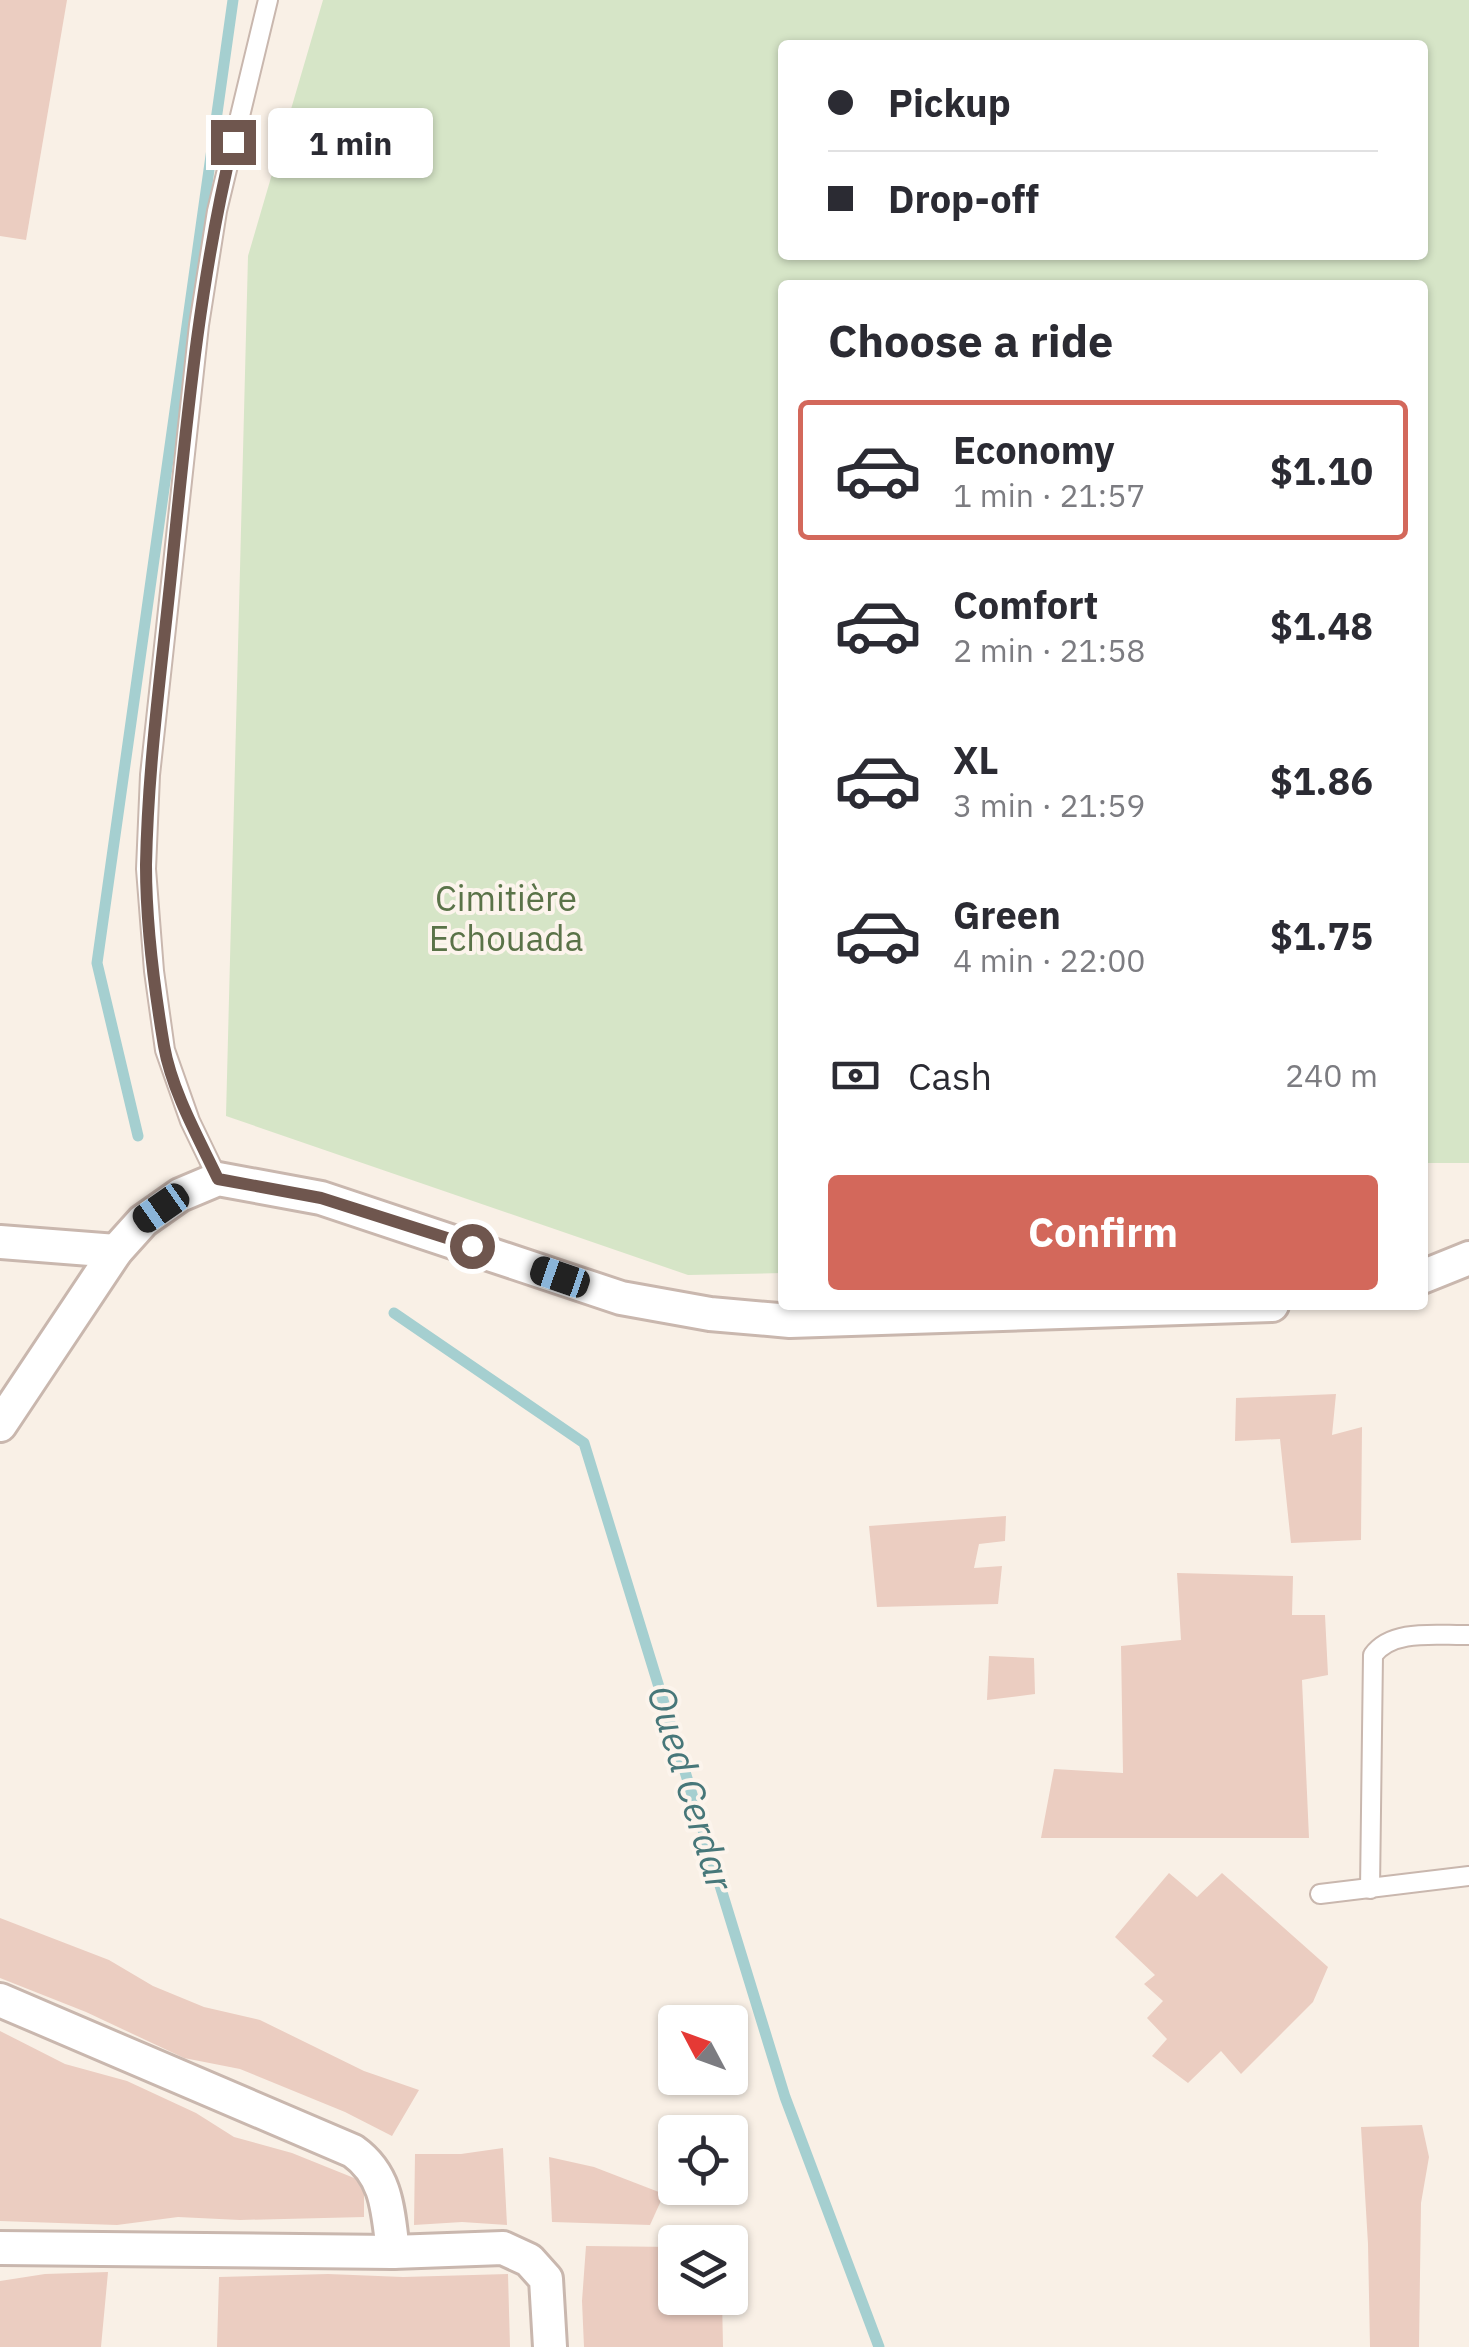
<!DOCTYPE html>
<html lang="en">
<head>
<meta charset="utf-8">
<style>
	:root { --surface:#fff; --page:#f2f2f3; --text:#2b2b33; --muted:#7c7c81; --line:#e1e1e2; --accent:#d3685b }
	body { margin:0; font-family:"IBM Plex Sans",sans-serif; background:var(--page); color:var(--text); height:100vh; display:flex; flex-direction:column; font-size:38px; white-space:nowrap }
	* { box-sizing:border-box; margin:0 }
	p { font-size:32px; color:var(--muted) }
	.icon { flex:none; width:55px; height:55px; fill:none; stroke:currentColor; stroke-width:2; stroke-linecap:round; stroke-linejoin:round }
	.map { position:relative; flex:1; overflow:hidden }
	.side { position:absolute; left:778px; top:280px; width:650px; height:1030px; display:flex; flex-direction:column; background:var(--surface); border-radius:10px; box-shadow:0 2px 8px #0004 }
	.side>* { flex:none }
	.banner { position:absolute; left:778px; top:40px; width:650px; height:220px; border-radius:10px; box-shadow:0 2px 8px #0004; display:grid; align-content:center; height:220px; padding:0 50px; background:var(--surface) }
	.needle { width:65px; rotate:311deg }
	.buttons { position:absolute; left:658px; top:2005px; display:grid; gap:20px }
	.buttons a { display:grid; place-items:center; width:90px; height:90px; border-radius:10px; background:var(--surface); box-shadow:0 2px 8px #0004; font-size:50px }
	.end { position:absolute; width:45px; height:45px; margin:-22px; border:12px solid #6f564e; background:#fff; box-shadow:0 0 0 5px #fff }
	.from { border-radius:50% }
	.bubble { position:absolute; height:70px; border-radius:10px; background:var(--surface); box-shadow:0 2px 8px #0004; font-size:32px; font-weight:700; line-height:70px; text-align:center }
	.car { position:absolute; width:30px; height:60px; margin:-30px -15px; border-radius:12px; box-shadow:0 0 8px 2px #0007; background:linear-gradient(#222 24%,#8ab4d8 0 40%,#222 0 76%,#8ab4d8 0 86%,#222 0) }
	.banner b { display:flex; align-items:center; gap:35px; height:95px; font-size:38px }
	.banner b+b { border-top:2px solid var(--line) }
	.banner i { width:25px; height:25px; background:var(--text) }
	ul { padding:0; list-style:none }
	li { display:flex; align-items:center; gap:30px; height:140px; margin:0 20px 15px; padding:0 30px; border:5px solid transparent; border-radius:10px }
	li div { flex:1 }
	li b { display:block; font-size:38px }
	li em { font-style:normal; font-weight:700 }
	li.selected { border-color:var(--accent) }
	li>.icon { width:90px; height:90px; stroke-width:1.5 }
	h2 { padding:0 50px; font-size:45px; line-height:120px }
	.pay { display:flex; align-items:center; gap:25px; height:110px; padding:0 50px; font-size:38px }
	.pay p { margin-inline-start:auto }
	.action { display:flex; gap:20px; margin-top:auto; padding:20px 50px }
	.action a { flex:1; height:115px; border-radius:10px; background:var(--accent); color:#fff; font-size:40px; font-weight:700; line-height:115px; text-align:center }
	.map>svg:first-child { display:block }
</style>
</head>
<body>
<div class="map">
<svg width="1469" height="2347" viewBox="0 0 1469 2347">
	<rect width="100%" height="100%" fill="#f9f0e6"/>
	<path fill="#d6e5c7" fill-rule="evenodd" d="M323,0h1146v1163h-46l-1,-878h-640v988l-94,2 -462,-159 22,-860zM782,45h640v210h-640z"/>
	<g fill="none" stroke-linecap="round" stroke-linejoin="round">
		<g stroke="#a5cfd0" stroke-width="11">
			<polyline points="138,1136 97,963 233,0"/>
			<polyline points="394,1313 584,1443 785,2097 879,2347"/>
		</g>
	</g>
	<g fill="#ebcdc1">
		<polygon points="0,0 67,0 26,240 0,236"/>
		<polygon points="1336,1394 1332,1435 1362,1427 1361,1540 1291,1543 1280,1439 1235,1441 1236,1398"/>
		<polygon points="1006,1516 1005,1541 979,1544 974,1568 1002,1566 998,1604 877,1607 869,1526"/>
		<polygon points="1177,1573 1293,1576 1292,1615 1325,1615 1328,1675 1302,1680 1309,1838 1041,1838 1054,1769 1123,1773 1121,1646 1181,1640"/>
		<polygon points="989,1656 1034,1658 1035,1694 987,1700"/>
		<polygon points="1169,1873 1197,1897 1222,1873 1328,1967 1313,2002 1241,2074 1221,2051 1188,2083 1152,2056 1167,2039 1147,2018 1163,2001 1144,1984 1155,1975 1115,1937"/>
		<polygon points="0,1918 109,1960 153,1986 204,2007 260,2020 364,2071 419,2090 392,2136 345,2112 240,2069 184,2058 86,2012 0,1978"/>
		<polygon points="0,2031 65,2064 127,2081 196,2113 234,2137 292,2153 364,2182 364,2217 240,2220 178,2217 117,2225 0,2221"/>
		<polygon points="1422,2125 1429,2157 1421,2203 1419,2347 1370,2347 1368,2244 1361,2127"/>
		<polygon points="503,2148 507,2225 462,2222 414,2225 415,2154 461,2154"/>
		<polygon points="549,2157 594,2167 664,2194 650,2225 552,2222"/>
		<polygon points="586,2246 675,2247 675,2298 722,2298 723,2347 584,2347 582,2301"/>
		<polygon points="108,2272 101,2347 0,2347 0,2281 45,2274"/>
		<polygon points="328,2274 403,2277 508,2274 510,2347 217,2347 219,2277"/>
	</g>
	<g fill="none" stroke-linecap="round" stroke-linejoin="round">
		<defs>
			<g id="lane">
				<polyline points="218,1179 190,1121 165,1050 154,971 146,869 150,775 199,325 217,211 268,0"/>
				<path d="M1370,1889l3,-234c20,-27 65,-19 96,-20"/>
				<polyline points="1320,1894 1469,1876"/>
			</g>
			<g id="street">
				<polyline points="0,1242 116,1251"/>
				<polyline points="1422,1277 1469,1258"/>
				<polyline points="0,1425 116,1251 143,1221 180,1195 218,1179 321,1198 621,1298 710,1314 790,1321 1272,1305"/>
				<path d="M0,2000l353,151c35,25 35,61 40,101"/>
				<polyline points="0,2248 393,2252 503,2248 529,2260 546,2279 550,2347"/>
			</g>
		</defs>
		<use href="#lane" stroke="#c9b7ae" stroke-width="22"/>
		<use href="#street" stroke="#c9b7ae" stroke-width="38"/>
		<use href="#lane" stroke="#fff" stroke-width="18"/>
		<use href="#street" stroke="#fff" stroke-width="32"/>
	</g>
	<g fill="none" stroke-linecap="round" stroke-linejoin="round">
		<path stroke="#6f564e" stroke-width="12" d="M233,142c-33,136 -46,275 -60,413 -10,103 -25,206 -27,310 0,59 8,122 18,181 8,45 34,91 54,133l103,19 151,48"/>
	</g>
	<g text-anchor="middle" stroke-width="8" stroke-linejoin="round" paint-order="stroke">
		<g font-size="35" fill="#5a7348" stroke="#fcf4ec">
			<text x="506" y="911">Cimitière<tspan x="506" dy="40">Echouada</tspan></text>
		</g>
		<g font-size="38" font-style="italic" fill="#477779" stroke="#fcf4ec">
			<text transform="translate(690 1788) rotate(73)" y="13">Oued Cerdar</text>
		</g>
	</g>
</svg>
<div class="buttons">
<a><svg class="needle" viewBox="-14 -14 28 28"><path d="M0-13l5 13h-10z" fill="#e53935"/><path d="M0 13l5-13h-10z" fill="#7c7c81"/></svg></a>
<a><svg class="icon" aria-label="locate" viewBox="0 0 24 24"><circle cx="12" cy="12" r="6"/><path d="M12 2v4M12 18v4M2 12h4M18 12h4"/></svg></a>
<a><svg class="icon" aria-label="layers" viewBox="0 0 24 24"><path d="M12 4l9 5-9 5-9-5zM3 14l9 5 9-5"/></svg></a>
</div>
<i class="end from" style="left:472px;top:1246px"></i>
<i class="end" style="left:233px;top:142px"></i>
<div class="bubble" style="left:268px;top:108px;width:165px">1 min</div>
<i class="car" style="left:161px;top:1208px;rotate:235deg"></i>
<i class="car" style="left:560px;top:1277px;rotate:289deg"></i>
<div class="banner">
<b><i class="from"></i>Pickup</b>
<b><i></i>Drop-off</b>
</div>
<section class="side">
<h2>Choose a ride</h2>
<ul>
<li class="selected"><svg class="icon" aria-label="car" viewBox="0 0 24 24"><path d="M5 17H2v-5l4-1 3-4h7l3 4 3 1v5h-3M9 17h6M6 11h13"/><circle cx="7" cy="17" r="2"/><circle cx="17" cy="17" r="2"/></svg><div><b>Economy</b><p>1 min · 21:57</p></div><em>$1.10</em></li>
<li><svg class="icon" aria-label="car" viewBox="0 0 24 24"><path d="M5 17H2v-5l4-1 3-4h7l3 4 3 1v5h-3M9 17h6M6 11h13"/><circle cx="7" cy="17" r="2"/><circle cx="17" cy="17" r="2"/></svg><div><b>Comfort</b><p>2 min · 21:58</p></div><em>$1.48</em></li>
<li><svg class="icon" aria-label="car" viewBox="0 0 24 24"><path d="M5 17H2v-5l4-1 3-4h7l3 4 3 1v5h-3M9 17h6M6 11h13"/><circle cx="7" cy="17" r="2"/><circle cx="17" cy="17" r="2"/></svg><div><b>XL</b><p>3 min · 21:59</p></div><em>$1.86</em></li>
<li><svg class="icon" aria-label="car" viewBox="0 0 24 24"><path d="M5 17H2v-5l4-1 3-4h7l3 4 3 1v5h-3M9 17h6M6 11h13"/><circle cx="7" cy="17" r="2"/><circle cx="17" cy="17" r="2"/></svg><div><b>Green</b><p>4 min · 22:00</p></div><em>$1.75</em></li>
</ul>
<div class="pay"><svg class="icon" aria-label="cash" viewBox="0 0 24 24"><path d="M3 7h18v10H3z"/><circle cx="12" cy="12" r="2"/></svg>Cash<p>240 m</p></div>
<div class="action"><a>Confirm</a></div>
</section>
</div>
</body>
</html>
